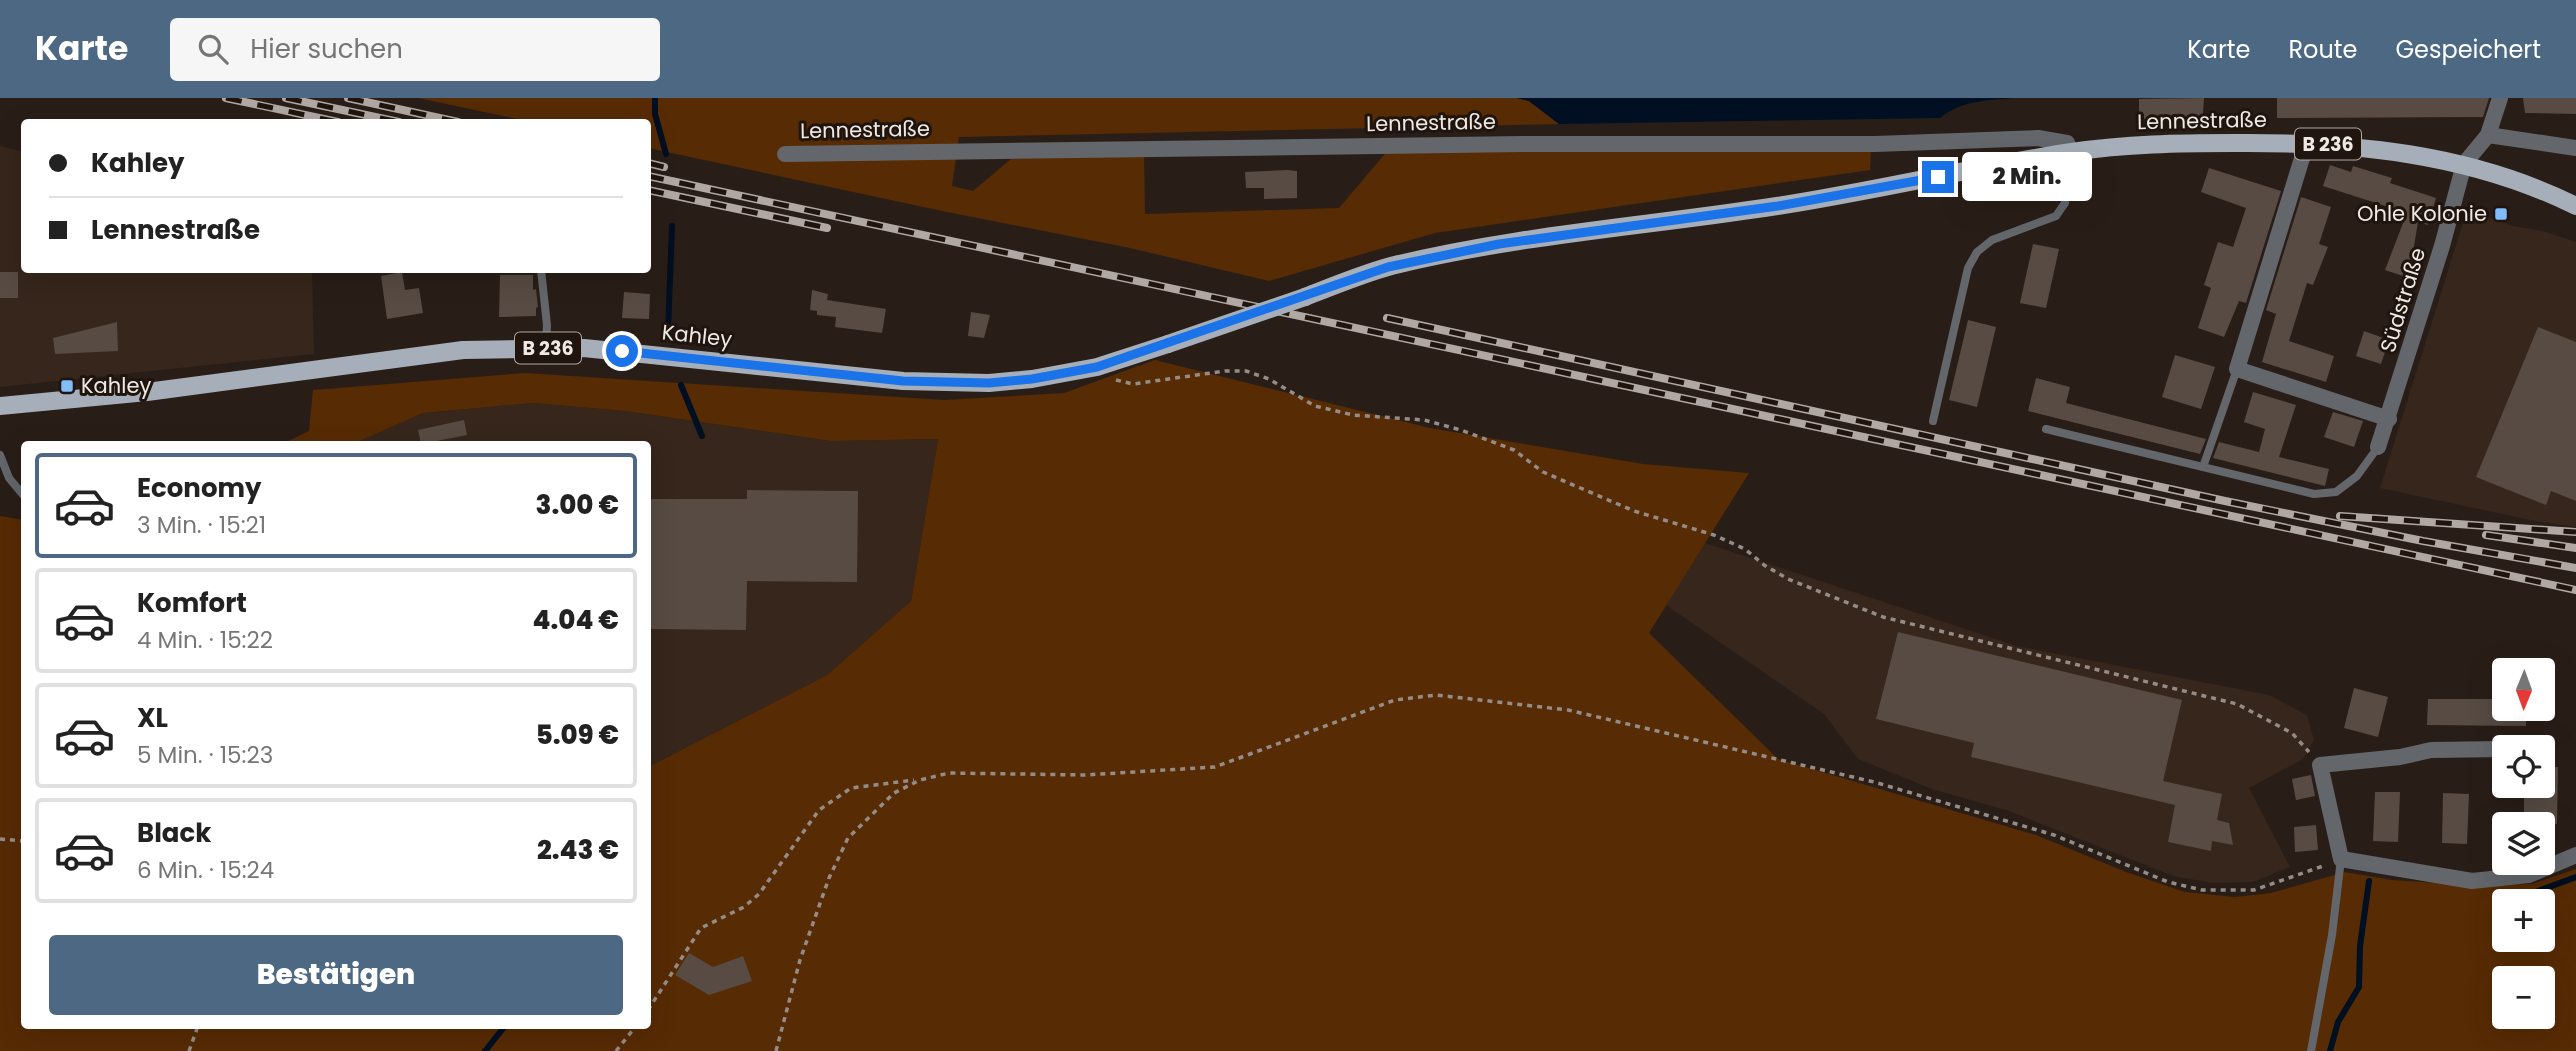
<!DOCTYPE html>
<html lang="de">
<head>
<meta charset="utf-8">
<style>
	:root { --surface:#fff; --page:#f6f6f6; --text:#222; --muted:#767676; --line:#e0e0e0; --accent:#4c6883 }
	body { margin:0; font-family:Poppins,sans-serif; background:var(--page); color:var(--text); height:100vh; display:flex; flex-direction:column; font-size:26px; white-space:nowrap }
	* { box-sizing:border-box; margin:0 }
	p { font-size:23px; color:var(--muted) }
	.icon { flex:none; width:38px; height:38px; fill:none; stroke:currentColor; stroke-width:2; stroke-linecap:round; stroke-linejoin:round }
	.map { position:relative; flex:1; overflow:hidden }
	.side { position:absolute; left:21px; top:343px; width:630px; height:588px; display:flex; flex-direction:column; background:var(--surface); border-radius:7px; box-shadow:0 7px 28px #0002 }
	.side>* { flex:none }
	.banner { position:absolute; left:21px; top:21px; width:630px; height:154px; border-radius:7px; box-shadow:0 7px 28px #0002; display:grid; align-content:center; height:154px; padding:0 28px; background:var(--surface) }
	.needle { width:46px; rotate:181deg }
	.tools { position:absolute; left:2492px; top:560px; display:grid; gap:14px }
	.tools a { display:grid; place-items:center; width:63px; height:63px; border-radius:7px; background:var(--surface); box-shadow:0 7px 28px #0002; font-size:35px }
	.end { position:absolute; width:32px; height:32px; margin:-16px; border:9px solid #1a73e8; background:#fff; box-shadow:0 0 0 4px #fff }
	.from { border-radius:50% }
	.bubble { position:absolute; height:49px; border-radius:7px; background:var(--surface); box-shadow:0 7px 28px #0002; font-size:23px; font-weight:800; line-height:49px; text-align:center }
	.banner b { display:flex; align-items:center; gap:24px; height:66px; font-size:26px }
	.banner b+b { border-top:2px solid var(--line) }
	.banner i { width:18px; height:18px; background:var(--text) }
	ul { padding:12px 0 0; list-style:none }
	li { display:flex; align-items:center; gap:21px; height:105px; margin:0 14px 10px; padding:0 14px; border:4px solid var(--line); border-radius:7px }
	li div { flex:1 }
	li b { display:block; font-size:26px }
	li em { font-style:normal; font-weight:800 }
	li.active { border-color:var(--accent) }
	li>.icon { width:63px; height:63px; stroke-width:1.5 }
	.action { display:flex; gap:14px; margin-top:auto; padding:14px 28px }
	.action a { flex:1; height:80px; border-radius:7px; background:var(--accent); color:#fff; font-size:28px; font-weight:800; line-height:80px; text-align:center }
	header { display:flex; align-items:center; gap:42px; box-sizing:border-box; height:98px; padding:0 35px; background:var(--accent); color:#fff }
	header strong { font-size:33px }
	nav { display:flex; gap:38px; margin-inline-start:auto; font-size:24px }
	.search { width:490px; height:63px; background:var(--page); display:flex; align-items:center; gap:18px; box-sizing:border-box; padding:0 24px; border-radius:7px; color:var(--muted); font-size:26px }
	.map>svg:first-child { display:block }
</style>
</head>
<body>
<header>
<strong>Karte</strong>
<div class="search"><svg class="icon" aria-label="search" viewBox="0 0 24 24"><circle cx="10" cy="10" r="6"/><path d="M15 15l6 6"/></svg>Hier suchen</div>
<nav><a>Karte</a><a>Route</a><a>Gespeichert</a></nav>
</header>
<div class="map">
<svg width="2576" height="953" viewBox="0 0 2576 953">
	<rect width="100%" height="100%" fill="#291e17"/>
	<g fill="#36261b">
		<polygon points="0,48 24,54 24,172 312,172 314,256 0,289"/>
		<polygon points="2467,112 2513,128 2543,133 2576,144 2576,429 2535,423 2380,390"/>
		<polygon points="533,305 625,313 831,343 938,341 911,503 827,577 648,669 648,346 353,346 423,315"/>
		<polygon points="1705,445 2017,548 2269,597 2307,617 2314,642 2303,661 2249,690 2290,769 2253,784 2212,785 2173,778 2006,712 1932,691 1858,661 1824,616 1666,507"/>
	</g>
	<g fill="#572b04" fill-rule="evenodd">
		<polygon points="418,0 1517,0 1529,3 1559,26 959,39 952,88 973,93 1011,61 1144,56 1145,116 1339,110 1389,51 1871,50 1870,72 1435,135 1269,183 1130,150 947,114 648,50 648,24 531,24"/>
		<path d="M1155,262l275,68 213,36 106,9 -100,160 129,126 258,76 90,37 59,20 50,5 36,-4 74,-21 47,8 76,5 64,-1 44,-15v182h-2576v-535l24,4v506h624v-259l179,-92 84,-74 27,-162 -107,2 -206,-30 -92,-8 -110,10 -70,31h-71l27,-13 4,-41 212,-17 419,27 120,-7zM2504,803h39v39h-39zM2504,880h39v39h-39z"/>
	</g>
	<path fill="#000f21" d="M1517,0h499c-27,2 -54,2 -76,20l-381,6 -30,-23z"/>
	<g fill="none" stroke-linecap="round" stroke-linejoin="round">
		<g stroke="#000f21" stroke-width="6">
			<polyline points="655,0 655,16 666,56"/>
			<polyline points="668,233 672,128"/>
			<polyline points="681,287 702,338"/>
			<polyline points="2538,793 2576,779"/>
			<polyline points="485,953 505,928"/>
			<polyline points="2330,953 2338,924 2359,889 2360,848 2369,783"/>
		</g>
	</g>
	<g fill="#574b43">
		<polygon points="2204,0 2203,16 2200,16 2199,20 2162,23 2162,21 2144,21 2144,16 2139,16 2139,1"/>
		<polygon points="2277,0 2489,0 2483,19 2277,20"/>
		<polygon points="2523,0 2576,0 2576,16 2525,15"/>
		<polygon points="2330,67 2351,74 2353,68 2392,80 2390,85 2436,100 2428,127 2418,124 2413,154 2418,156 2409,180 2385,172 2405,120 2400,118 2401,113 2323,88"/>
		<polygon points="2209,70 2281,93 2246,205 2239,203 2224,239 2198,230 2211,190 2204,187 2218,144 2233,149 2246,110 2201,94"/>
		<polygon points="1288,72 1297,73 1297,100 1264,101 1264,90 1246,90 1245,74"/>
		<polygon points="2301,99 2331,109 2319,146 2328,149 2313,187 2307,185 2289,243 2334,258 2326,284 2262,264 2276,216 2266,212"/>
		<polygon points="2033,146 2059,151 2046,210 2020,205"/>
		<rect x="0" y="174" width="18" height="26"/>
		<polygon points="402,174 405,192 419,190 423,215 387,221 381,178"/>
		<polygon points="500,177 533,177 533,192 536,191 538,209 536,210 536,218 499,219"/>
		<polygon points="812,192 828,196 827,202 886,211 882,235 835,229 836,219 817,217 817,213 810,212"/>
		<polygon points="624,194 650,196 649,221 622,220"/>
		<polygon points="971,214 990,217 984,240 968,238"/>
		<polygon points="1968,222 1996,229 1977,309 1949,302"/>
		<polygon points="117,224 118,253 55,256 53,240"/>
		<polygon points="2538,229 2576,244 2576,403 2551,393 2546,407 2476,379"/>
		<polygon points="2364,233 2389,242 2381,266 2356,258"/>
		<polygon points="2175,257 2215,269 2201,311 2162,299"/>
		<polygon points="2036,280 2070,289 2066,305 2206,341 2200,356 2028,313"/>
		<polygon points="2253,294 2296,307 2279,359 2329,371 2325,388 2213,360 2219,344 2259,354 2265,331 2244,324"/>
		<polygon points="2333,314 2363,323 2354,349 2324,339"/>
		<polygon points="464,322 467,337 421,346 418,332"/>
		<polygon points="747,392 858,393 857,484 747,483 746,532 648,531 648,401 747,401"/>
		<polygon points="1898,534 2182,602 2163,683 2222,696 2217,722 2229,725 2233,747 2212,743 2211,753 2168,744 2175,707 1971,659 1974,645 1876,621"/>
		<polygon points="2354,590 2388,599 2378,639 2344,630"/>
		<polygon points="2428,601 2504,601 2504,611 2526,611 2526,628 2427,627"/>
		<polygon points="2543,669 2558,669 2557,726 2524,726 2524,688 2543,688"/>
		<polygon points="2311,677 2315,698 2296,702 2292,681"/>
		<polygon points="2375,694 2400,694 2398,744 2373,743"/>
		<polygon points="2443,695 2469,696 2467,746 2442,745"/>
		<polygon points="2316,727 2318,752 2295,754 2294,729"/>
		<polygon points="689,855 713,869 743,858 752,883 709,897 675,877"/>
	</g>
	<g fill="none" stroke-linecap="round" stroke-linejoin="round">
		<g stroke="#958c87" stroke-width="3.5" stroke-dasharray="5 5" stroke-linecap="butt">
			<polyline points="1116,282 1133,286 1225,273 1246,273 1269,281 1315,308 1353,317 1424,322 1461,332 1514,352 1543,374 1634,413 1714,437 1745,451 1764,467 1788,481 1883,519 2237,606 2292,635 2309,654"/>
			<polyline points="0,741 24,743"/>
			<polyline points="648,912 701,830 744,809 759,796 819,712 851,690 914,682"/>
			<polyline points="189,953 198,928"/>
			<polyline points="616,953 636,928"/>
			<polyline points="776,953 800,862 829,780 848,740 894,695 920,682 949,675 1085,677 1215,669 1395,602 1436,597 1568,612 1874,684 2054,737 2168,784 2202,792 2254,792 2326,767"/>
		</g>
		<g stroke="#63676c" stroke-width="8">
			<polyline points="541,172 547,227 546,249"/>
			<polyline points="1933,323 1968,170 1977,154 1992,142 2056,118 2065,105 2071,55"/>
			<polyline points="2046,331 2314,396 2336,394 2357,378 2378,349"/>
			<polyline points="0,357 9,380 24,398"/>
			<polyline points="2203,369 2237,271"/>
			<polyline points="2311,953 2332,837 2341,761"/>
		</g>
		<g stroke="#63676c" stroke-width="16">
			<polyline points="2488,37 2576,50"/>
			<polyline points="2307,44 2237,271 2389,321"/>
			<polyline points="785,56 1523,46 1875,46 2038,40 2067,45 2071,54"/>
			<polyline points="2378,349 2442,148 2464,66 2488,37 2500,0"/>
			<polyline points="2504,651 2431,652 2400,659 2320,667 2341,761 2472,783 2529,777 2576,757"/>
		</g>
		<g stroke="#a6afb9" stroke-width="18">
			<path d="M1305,199c28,-11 57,-23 86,-31 126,-31 257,-40 386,-60 98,-15 196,-39 295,-54 54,-8 107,-9 162,-9 118,-1 235,10 342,63"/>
			<polyline points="0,308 147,294 463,252 584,250 903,283 989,285 1032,281 1097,269 1168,246"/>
		</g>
		<defs>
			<g id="rail">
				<polyline points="226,0 338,24"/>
				<polyline points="286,0 399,24"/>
				<polyline points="348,0 458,24"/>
				<polyline points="648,65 664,69"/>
				<polyline points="648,78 2576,492"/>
				<polyline points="648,92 827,130"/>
				<polyline points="1387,220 2225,403 2423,443 2576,470"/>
				<polyline points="2340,418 2576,434"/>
				<polyline points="2486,437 2576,450"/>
			</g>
		</defs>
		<use href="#rail" stroke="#b1a8a3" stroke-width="8"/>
		<use href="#rail" stroke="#1f150e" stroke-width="5" stroke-dasharray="16" stroke-linecap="butt"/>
		<polyline stroke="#a6afb9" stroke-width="18" points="1168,246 1305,199"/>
	</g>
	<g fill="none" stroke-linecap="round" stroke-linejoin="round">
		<polyline stroke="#1a73e8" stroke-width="9" points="622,253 903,283 989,285 1032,281 1097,269 1388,169 1499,146 1778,108 1938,79"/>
	</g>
	<g fill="#80bdfa" stroke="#1f150e" stroke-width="2.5">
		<rect x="2494" y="109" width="14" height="14" rx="3.5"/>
		<rect x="60" y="281" width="14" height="14" rx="3.5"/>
	</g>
	<g text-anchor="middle" stroke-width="6" stroke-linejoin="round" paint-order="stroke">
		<g fill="#1f150e" stroke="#b1a9a3" stroke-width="2">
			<rect x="2295" y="30.5" width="66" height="31" rx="5"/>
			<rect x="515" y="234.5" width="66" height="31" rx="5"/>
		</g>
		<g font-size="19" font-weight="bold" fill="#efe8e3">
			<text x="2328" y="53">B 236</text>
			<text x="548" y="257">B 236</text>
		</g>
		<g font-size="21" fill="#efe8e3" stroke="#1f150e">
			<text transform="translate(2202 23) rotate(-1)" y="7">Lennestraße</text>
			<text transform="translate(1431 25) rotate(-1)" y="7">Lennestraße</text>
			<text transform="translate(865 32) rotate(-1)" y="7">Lennestraße</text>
			<text transform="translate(2403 202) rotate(-73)" y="7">Südstraße</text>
			<text transform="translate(697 238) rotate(6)" y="7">Kahley</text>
		</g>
		<g font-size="21" fill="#efe8e3" stroke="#1f150e" text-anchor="end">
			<text x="2487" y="123">Ohle Kolonie</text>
			<text x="81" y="295" text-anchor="start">Kahley</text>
		</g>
	</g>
</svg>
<div class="tools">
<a><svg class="needle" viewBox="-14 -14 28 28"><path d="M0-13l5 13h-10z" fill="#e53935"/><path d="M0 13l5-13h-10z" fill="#767676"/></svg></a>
<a><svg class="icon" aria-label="locate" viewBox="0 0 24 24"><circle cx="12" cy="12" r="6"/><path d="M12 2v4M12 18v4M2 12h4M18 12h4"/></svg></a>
<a><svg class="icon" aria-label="layers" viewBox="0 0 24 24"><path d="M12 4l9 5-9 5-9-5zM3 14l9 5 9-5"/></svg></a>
<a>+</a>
<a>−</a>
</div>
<i class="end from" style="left:622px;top:253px"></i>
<i class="end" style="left:1938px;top:79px"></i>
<div class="bubble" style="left:1962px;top:54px;width:130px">2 Min.</div>
<div class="banner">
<b><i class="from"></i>Kahley</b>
<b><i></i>Lennestraße</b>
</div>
<section class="side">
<ul>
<li class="active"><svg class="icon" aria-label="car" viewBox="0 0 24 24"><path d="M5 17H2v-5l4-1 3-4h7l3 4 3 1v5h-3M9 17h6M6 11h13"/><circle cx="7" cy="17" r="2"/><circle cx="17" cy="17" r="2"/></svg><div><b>Economy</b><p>3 Min. · 15:21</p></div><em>3.00 €</em></li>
<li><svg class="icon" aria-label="car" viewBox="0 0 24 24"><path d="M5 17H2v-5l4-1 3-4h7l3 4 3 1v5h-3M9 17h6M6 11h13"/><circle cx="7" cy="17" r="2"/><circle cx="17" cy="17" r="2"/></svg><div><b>Komfort</b><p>4 Min. · 15:22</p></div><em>4.04 €</em></li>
<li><svg class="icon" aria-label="car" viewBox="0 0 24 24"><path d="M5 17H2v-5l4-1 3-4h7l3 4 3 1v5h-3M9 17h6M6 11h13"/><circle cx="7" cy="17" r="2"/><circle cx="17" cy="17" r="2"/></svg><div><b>XL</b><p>5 Min. · 15:23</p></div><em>5.09 €</em></li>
<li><svg class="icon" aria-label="car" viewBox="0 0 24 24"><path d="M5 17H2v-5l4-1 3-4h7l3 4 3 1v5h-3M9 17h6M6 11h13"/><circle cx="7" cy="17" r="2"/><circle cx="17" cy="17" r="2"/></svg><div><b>Black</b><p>6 Min. · 15:24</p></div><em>2.43 €</em></li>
</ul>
<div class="action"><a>Bestätigen</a></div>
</section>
</div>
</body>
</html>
